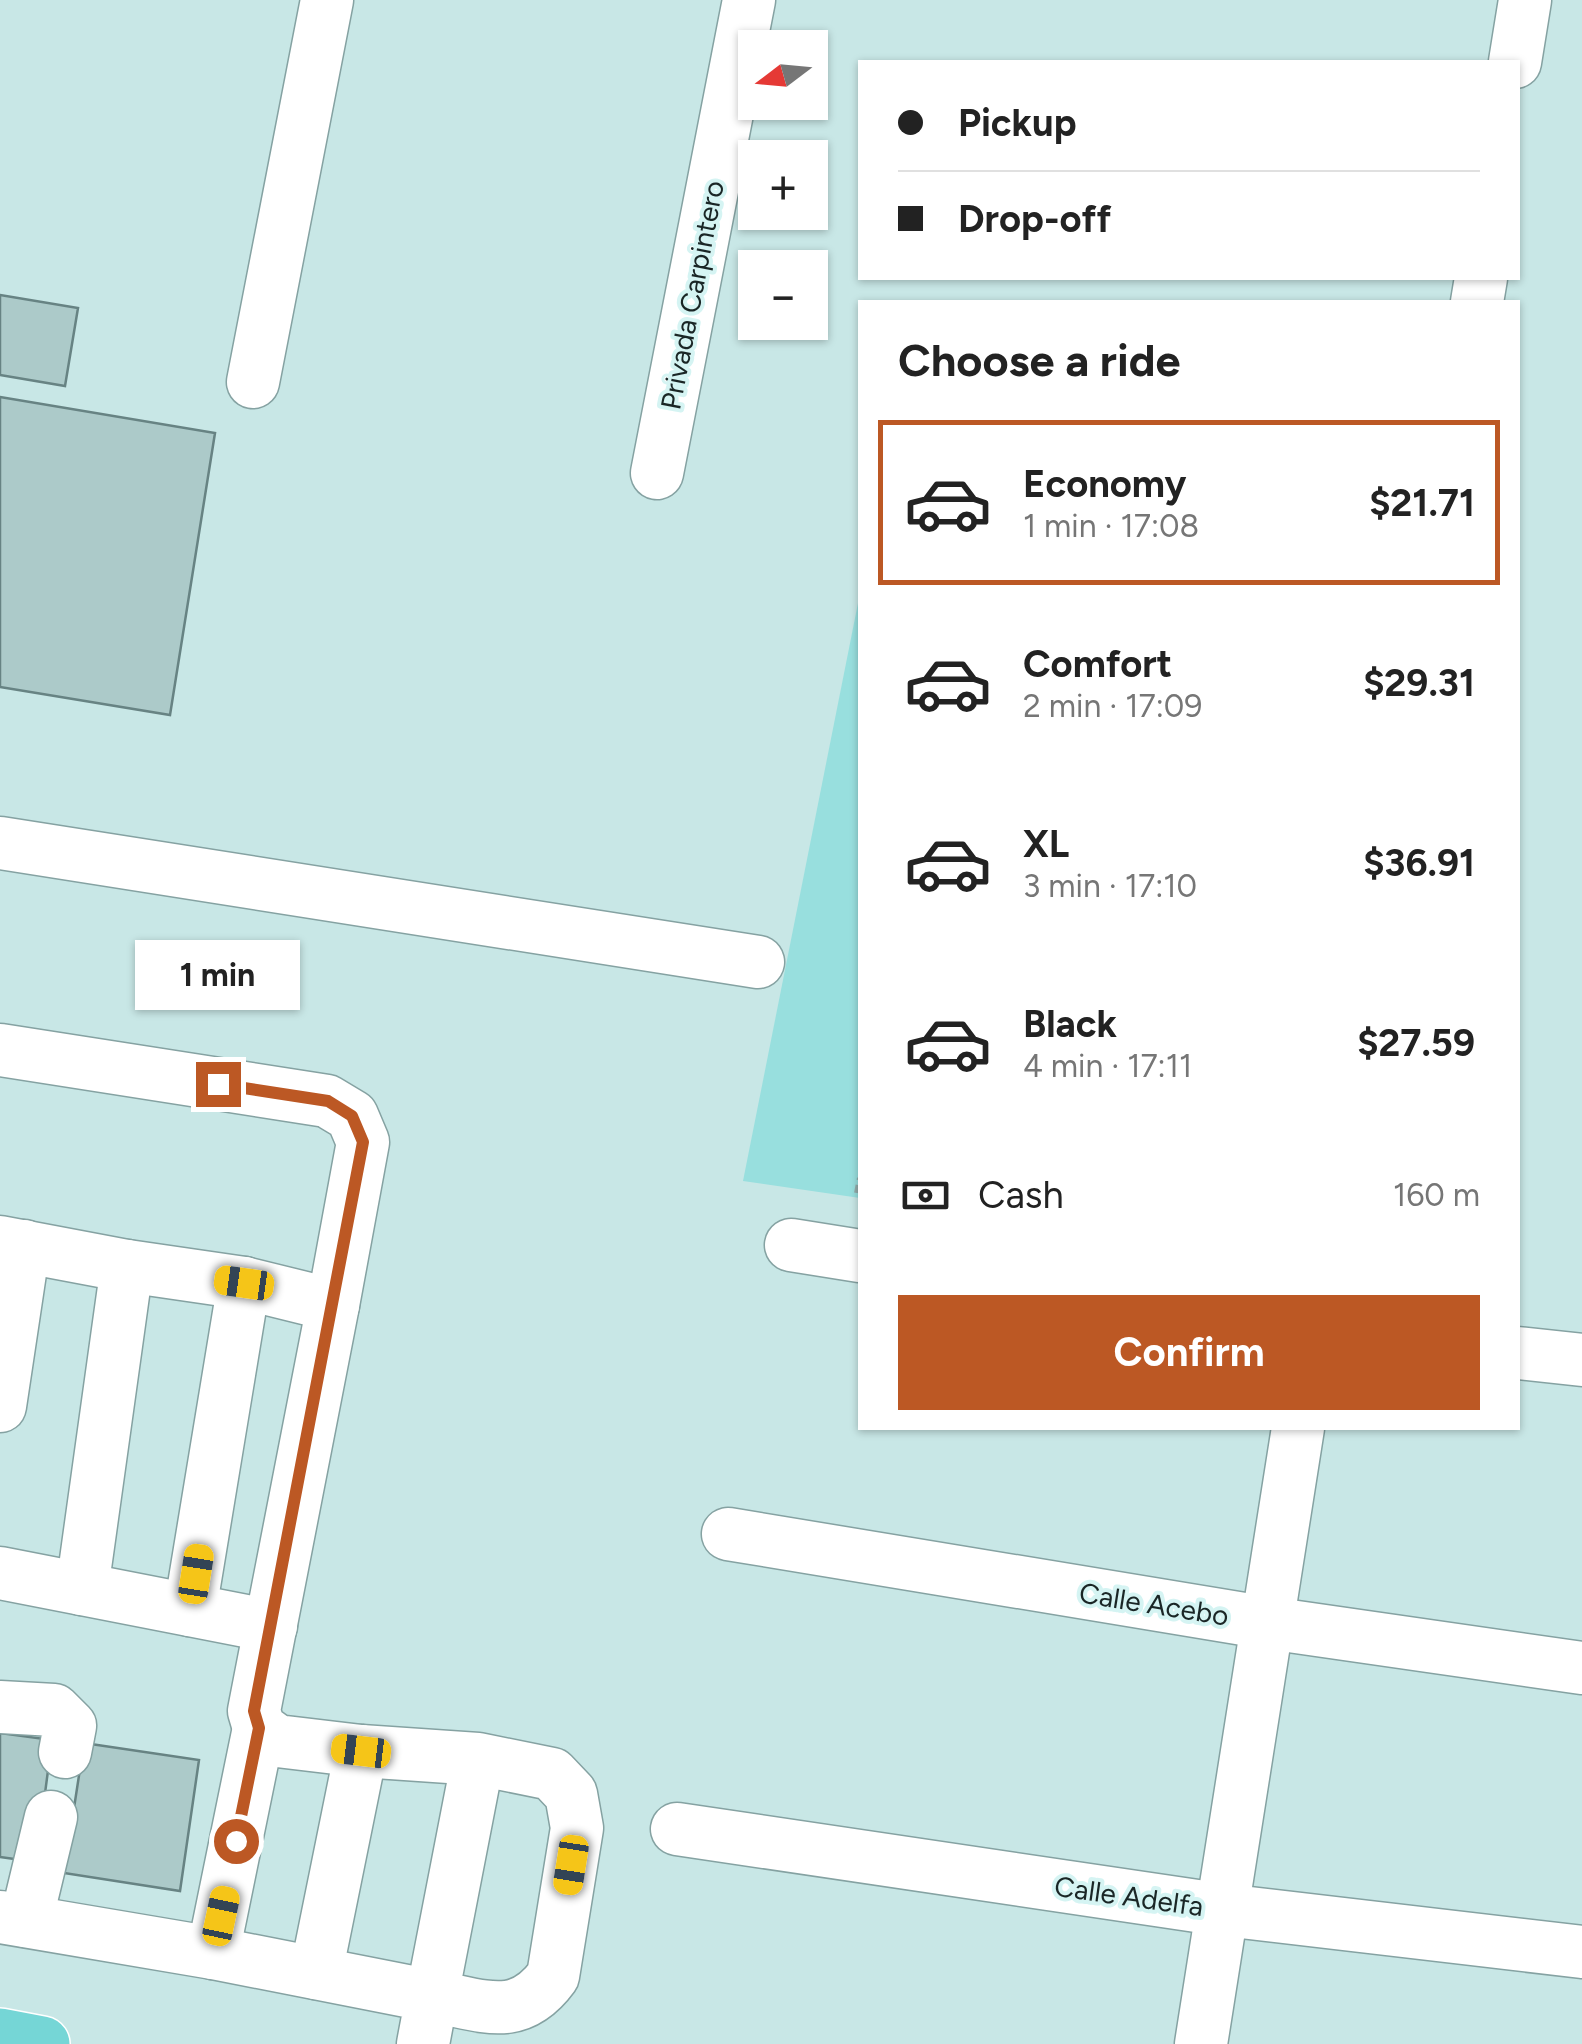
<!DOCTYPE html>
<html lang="en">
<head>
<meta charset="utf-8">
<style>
	:root { --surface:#fff; --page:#f6f6f6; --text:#222; --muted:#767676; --line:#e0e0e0; --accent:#bc5824 }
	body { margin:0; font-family:Figtree,sans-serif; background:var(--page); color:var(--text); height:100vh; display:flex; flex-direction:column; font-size:38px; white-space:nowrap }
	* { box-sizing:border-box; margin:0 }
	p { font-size:32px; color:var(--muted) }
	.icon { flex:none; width:55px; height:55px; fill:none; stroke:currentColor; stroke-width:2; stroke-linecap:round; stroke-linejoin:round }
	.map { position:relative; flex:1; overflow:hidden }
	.side { position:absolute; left:858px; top:300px; width:662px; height:1130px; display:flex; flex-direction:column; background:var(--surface); border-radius:0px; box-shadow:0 2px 8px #0004 }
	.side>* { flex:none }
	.top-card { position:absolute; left:858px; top:60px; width:662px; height:220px; border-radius:0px; box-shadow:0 2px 8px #0004; display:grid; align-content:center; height:220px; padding:0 40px; background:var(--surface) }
	.needle { width:65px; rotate:254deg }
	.fabs { position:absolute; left:738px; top:30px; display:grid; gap:20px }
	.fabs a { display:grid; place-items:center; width:90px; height:90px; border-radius:0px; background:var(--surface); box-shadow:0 2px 8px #0004; font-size:50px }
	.end { position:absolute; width:45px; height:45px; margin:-22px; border:12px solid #bc5824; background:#fff; box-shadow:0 0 0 5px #fff }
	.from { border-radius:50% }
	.bubble { position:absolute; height:70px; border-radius:0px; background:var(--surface); box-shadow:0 2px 8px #0004; font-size:32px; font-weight:700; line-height:70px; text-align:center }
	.car { position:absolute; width:30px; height:60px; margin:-30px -15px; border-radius:12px; box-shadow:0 0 8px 2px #0007; background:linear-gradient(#f5c518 24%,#345 0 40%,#f5c518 0 76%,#345 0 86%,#f5c518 0) }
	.top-card b { display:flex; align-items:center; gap:35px; height:95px; font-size:38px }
	.top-card b+b { border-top:2px solid var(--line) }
	.top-card i { width:25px; height:25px; background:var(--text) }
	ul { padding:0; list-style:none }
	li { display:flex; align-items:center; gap:30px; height:165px; margin:0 20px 15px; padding:0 20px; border:5px solid transparent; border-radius:0px }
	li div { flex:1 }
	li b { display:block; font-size:38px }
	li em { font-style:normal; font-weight:700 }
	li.on { border-color:var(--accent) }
	li>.icon { width:90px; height:90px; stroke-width:1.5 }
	h2 { padding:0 40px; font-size:45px; line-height:120px }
	.pay { display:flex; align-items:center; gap:25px; height:110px; padding:0 40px; font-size:38px }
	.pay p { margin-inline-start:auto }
	.cta { display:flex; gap:20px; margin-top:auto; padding:20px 40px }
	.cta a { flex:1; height:115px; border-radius:0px; background:var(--accent); color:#fff; font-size:40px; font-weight:700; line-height:115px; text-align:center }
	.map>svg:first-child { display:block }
</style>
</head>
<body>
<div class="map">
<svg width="1582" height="2044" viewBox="0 0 1582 2044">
	<rect width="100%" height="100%" fill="#c8e7e6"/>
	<polygon fill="#98dfde" points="860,593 860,1198 743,1181"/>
	<g fill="#accac9" stroke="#678383" stroke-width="2.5">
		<polygon points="0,295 78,308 65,386 0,375"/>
		<polygon points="0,397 215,433 170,715 0,687"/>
		<polygon points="0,1733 52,1740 36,1862 0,1857"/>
		<polygon points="84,1743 199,1760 180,1891 64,1873"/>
	</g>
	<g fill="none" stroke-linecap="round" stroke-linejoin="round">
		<defs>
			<g id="minor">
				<polyline points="1515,62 1525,0"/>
				<polyline points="1477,302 1481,278"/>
				<polyline points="253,382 327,0"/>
				<polyline points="657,473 749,0"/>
				<polyline points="0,843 758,962"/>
				<polyline points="0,1050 327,1101 352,1116 363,1142 333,1305"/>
				<path d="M0,1242l127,24 117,17 89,22 -79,406 5,17 18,13 84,10 117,8 74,15 19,20 6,34 -24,148c-35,48 -70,29 -121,20l46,-237"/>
				<polyline points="791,1245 860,1256"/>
				<polyline points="1518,1353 1582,1360"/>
				<polyline points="0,1406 24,1246"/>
				<polyline points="728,1534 1268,1623 1582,1668"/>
				<polyline points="0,1573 271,1626"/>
				<polyline points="82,1589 127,1266"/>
				<polyline points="190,1610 244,1283"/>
				<polyline points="0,1707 54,1710 70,1726 65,1752"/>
				<polyline points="677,1829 1224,1910 1582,1952"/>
				<polyline points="0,1917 213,1953 432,1996 423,2044"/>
				<polyline points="26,1921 51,1817"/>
				<polyline points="213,1953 259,1728"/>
				<polyline points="316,1973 361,1751"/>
				<polyline points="1201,2044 1298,1428"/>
			</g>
			<polyline id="major" points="0,2036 42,2044"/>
		</defs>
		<use href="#minor" stroke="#85a2a2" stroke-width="55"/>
		<use href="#major" stroke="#fff" stroke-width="58"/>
		<polyline stroke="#93acab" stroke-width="6" stroke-dasharray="8 5" stroke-linecap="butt" points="857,1193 860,1178"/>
		<use href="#minor" stroke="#fff" stroke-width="52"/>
		<use href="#major" stroke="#75d6d6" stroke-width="55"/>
	</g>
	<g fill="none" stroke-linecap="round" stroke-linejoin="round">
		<polyline stroke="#bc5824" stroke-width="12" points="218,1084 328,1101 352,1116 363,1142 254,1711 259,1728 236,1841"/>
	</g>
	<g text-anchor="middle" stroke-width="8" stroke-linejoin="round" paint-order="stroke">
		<g font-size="28" fill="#1a2626" stroke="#d5f4f3">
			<text transform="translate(692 295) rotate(-79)" y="10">Privada Carpintero</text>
			<text transform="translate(1154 1604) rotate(9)" y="10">Calle Acebo</text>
			<text transform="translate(1129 1896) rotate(8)" y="10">Calle Adelfa</text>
		</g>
	</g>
</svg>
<div class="fabs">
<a><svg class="needle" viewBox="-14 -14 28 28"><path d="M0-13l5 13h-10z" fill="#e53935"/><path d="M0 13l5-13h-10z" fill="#767676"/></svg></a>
<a>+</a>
<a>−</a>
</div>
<i class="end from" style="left:236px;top:1841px"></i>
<i class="end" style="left:218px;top:1084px"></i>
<div class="bubble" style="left:135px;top:940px;width:165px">1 min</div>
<i class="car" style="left:244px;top:1283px;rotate:278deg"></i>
<i class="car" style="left:196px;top:1574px;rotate:9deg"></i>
<i class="car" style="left:361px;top:1751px;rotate:277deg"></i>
<i class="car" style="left:571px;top:1865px;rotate:189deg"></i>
<i class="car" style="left:221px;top:1916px;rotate:12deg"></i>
<div class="top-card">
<b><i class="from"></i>Pickup</b>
<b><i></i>Drop-off</b>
</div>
<section class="side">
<h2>Choose a ride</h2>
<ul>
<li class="on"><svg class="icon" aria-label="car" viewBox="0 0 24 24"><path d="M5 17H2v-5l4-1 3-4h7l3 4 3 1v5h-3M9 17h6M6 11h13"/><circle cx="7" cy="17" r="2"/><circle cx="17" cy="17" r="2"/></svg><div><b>Economy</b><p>1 min · 17:08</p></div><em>$21.71</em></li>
<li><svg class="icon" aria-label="car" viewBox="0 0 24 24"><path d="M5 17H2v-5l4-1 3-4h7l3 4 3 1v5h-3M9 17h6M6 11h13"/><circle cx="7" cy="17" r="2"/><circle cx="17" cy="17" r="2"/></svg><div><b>Comfort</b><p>2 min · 17:09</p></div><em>$29.31</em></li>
<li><svg class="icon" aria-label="car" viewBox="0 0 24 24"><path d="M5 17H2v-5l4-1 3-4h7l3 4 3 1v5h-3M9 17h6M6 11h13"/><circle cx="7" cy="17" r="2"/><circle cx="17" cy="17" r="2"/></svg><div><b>XL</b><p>3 min · 17:10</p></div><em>$36.91</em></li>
<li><svg class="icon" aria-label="car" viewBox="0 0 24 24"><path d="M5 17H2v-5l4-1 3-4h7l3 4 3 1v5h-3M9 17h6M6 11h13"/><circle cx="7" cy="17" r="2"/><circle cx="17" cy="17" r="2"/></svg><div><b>Black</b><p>4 min · 17:11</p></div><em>$27.59</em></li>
</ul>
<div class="pay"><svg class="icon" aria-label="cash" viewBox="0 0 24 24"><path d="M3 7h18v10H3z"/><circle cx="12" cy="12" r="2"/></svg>Cash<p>160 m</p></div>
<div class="cta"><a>Confirm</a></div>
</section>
</div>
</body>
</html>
